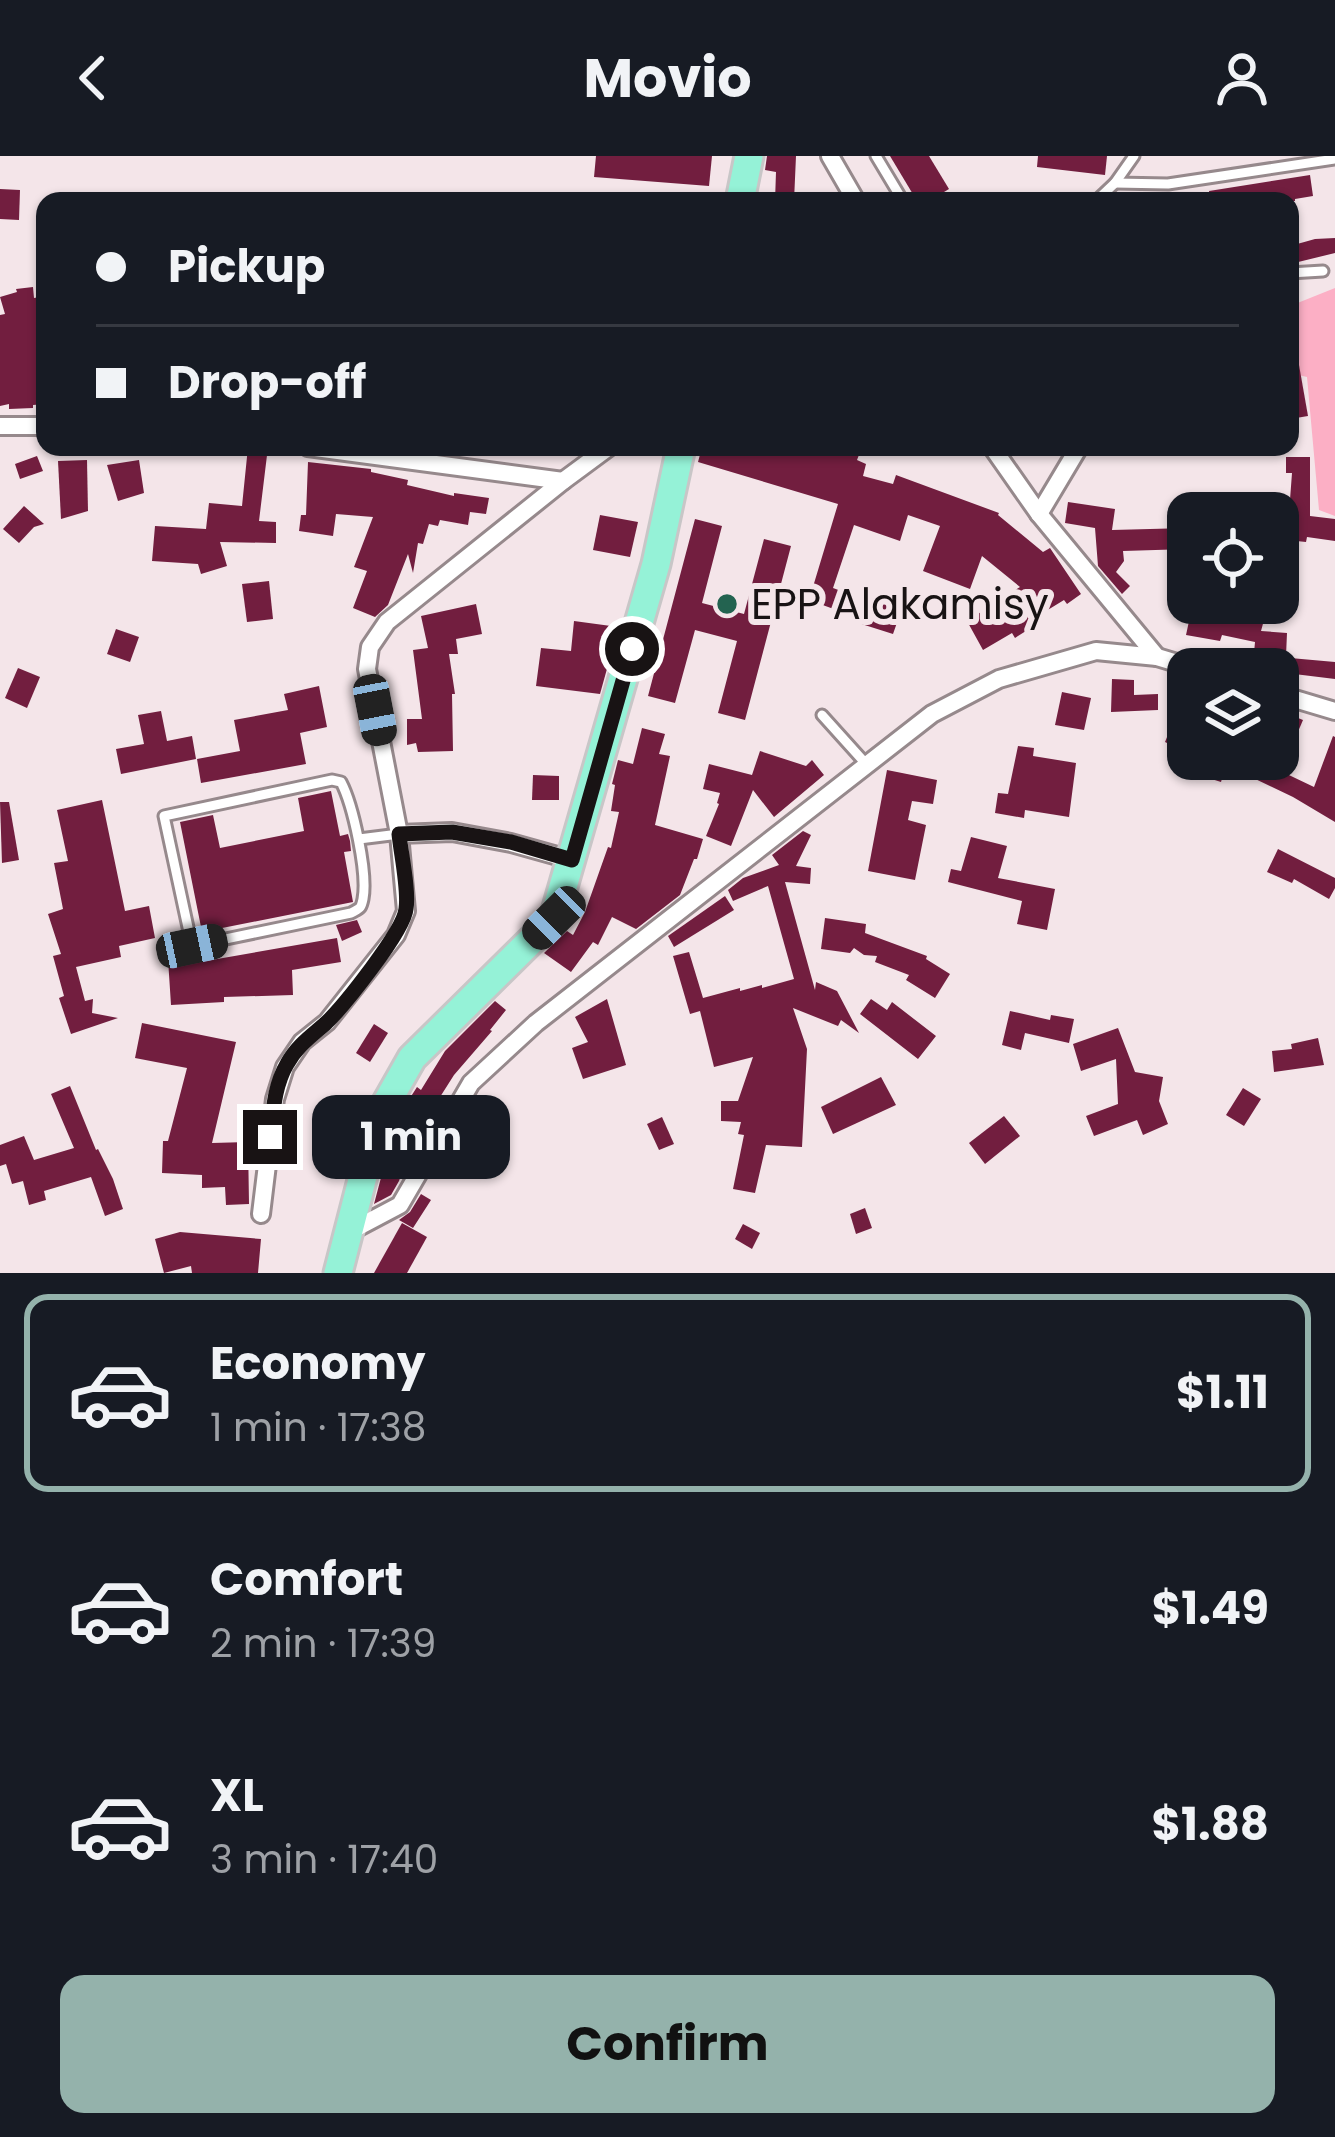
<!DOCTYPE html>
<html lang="en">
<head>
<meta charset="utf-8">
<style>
	:root { --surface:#171b24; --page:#242831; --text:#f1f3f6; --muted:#9ea1a6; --line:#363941; --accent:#94b2ab }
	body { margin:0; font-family:Poppins,sans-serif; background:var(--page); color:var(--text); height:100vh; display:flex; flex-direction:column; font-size:45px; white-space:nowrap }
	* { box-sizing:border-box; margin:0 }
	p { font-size:39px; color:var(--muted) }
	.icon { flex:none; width:66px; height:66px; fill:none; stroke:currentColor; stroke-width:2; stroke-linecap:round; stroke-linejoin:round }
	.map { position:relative; height:1117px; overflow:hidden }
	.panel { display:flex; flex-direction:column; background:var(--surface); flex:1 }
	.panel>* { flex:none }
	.top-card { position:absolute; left:36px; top:36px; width:1263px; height:264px; border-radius:24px; box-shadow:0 3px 9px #0004; display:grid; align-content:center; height:264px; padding:0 60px; background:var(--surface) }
	.tools { position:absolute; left:1167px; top:336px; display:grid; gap:24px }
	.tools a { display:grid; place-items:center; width:132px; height:132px; border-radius:24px; background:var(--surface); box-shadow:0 3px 9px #0004; font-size:60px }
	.end { position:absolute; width:54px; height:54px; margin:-27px; border:15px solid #181314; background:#fff; box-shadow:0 0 0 6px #fff }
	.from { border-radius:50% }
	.bubble { position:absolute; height:84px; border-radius:24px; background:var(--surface); box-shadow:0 3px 9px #0004; font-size:39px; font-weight:700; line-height:84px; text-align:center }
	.car { position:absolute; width:36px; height:72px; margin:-36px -18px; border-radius:15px; box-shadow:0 0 9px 3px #0007; background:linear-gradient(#222 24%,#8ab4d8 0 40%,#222 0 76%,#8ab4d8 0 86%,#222 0) }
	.top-card b { display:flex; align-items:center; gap:42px; height:114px; font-size:45px }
	.top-card b+b { border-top:3px solid var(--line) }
	.top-card i { width:30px; height:30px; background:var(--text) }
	ul { padding:21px 0 0; list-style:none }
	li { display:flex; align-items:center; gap:36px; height:198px; margin:0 24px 18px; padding:0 36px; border:6px solid transparent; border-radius:24px }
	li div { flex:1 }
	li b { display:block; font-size:45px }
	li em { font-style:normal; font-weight:700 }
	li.on { border-color:var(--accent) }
	li>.icon { width:108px; height:108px; stroke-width:1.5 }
	.button { display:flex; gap:24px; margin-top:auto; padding:24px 60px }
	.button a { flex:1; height:138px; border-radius:24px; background:var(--accent); color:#111; font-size:48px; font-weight:700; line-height:138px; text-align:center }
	header { display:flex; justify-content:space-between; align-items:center; height:156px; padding:0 60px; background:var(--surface); font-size:54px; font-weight:700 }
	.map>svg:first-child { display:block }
</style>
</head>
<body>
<header><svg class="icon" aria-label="back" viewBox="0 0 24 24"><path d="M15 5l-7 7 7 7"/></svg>Movio<svg class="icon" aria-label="person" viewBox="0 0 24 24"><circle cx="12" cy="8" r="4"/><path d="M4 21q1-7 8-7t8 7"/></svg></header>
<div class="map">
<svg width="1335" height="1117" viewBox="0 0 1335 1117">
	<rect width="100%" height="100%" fill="#f4e5e9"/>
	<polygon fill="#fcafc5" points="1335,132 1335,360 1319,354 1307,221 1290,217 1290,150"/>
	<g fill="#721e3f">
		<polygon points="596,0 712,0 709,30 594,21"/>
		<polygon points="767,0 796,0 794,45 775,45 776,16 765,14"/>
		<polygon points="890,0 929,0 949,33 929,45 917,45"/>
		<polygon points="1038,0 1107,0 1105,19 1037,11"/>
		<polygon points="1310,19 1313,40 1295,43 1295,45 1210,45 1209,35"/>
		<polygon points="0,33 20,34 19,64 0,63"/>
		<polygon points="1335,82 1335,97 1290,108 1290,90 1315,83"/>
		<polygon points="33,131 34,142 45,140 45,248 33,249 33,252 9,253 9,248 0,250 0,159 5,158 0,141 17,136 16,133"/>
		<polygon points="1299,209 1308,260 1290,263 1290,210"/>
		<polygon points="248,291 268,291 259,365 276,366 276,387 220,386 227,410 201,418 198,408 152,405 155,370 206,373 209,347 242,350"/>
		<polygon points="702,291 862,291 857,304 866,308 863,320 893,328 896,319 999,357 998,359 1043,396 1050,392 1081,438 1067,448 1064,444 1033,463 1037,468 1015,482 1012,477 983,494 967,465 1020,431 982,400 970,433 923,415 940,370 908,359 900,385 854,369 833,432 882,450 888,434 906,441 893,478 852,465 850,459 809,444 838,348 698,306"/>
		<polygon points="37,300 43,315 20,323 15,308"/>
		<polygon points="1286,301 1310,301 1310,360 1335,363 1335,385 1307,381 1306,386 1287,384 1292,317 1286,317"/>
		<polygon points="87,304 88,355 61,363 58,305"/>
		<polygon points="139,304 144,337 118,345 107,309"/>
		<polygon points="308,306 371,313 371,316 408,324 407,329 454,340 454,337 489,342 486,358 470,356 468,369 440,364 438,370 429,368 423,388 418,387 413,417 408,398 388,449 375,461 353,452 367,415 354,411 373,361 336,358 333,380 299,375 301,359 306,359"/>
		<polygon points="1068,346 1115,353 1112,374 1188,372 1188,393 1123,395 1124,405 1116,416 1130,430 1122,438 1098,410 1095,372 1065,367"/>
		<polygon points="24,350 44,368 34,371 19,387 3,373"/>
		<polygon points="600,359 638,366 630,401 593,394"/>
		<polygon points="695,363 722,370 702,447 744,458 764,383 791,390 745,564 718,557 737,485 695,474 675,547 648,540"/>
		<polygon points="269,425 273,463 247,466 242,428"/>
		<polygon points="476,448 482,478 456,483 458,498 449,498 455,538 452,538 453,595 418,596 416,587 407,589 407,563 422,563 413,494 428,492 421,460"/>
		<polygon points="1191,456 1229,464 1230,457 1264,464 1261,475 1287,477 1286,500 1254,497 1255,486 1222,479 1220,485 1186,479"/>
		<polygon points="574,465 611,470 607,501 610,502 600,538 536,530 541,492 571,495"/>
		<polygon points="116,473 139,481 130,506 107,498"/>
		<polygon points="1279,501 1335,506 1335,523 1278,516"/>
		<polygon points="18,512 40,521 27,552 5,542"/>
		<polygon points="1112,523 1134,524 1134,539 1158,538 1158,554 1111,556"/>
		<polygon points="319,530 327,571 300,577 306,608 201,627 197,603 240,595 234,564 288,554 284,538"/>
		<polygon points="1062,536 1091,542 1084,574 1055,569"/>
		<polygon points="1278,554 1303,564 1294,585 1278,578"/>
		<polygon points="161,555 167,585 192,580 196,603 121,618 116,593 144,588 138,559"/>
		<polygon points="1174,564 1188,571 1188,597 1165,586"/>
		<polygon points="642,572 665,578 659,598 670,600 655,669 703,683 697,703 694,703 680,739 636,773 612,761 598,789 593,786 571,816 544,797 567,775 573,779 585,756 608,691 611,692 619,656 611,655 615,629 612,628 618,604 633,608"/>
		<polygon points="1333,580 1335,581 1335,666 1293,641 1226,609 1221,626 1199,619 1204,603 1255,603 1314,631"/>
		<polygon points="1018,590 1034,592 1033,600 1076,607 1069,661 1025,654 1024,662 995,657 998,637 1008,638"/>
		<polygon points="760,595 806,610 812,604 824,619 774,661 753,634 731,690 706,680 719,648 717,647 720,637 703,633 709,608 752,619"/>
		<polygon points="887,614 937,624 933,648 912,645 908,664 926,669 915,724 868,715"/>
		<polygon points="533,619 559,620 559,644 532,644"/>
		<polygon points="331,635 340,680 348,678 350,685 351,695 344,696 353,746 202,776 180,666 213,659 220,692 304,675 298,642"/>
		<polygon points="102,644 125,755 149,750 155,782 119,790 121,801 76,811 85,845 93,843 92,857 118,862 71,878 59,842 64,840 53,800 61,798 48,758 63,753 54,707 68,705 57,654"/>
		<polygon points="0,646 9,646 19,704 2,707"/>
		<polygon points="803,675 811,679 796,710 811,712 810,728 785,726 815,834 816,826 837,835 859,877 841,864 838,870 793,852 807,893 802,991 766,989 755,1037 733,1033 744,979 738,978 741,966 721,965 721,945 738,945 753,901 714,911 700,855 690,858 673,800 689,796 703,842 740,832 740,835 762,829 762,832 794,823 768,730 733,745 728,734 743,722 779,709 772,699"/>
		<polygon points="971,681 1007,690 998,722 1055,733 1047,774 1017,768 1022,745 948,726 951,713 961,715"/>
		<polygon points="1278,693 1335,722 1335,732 1329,743 1294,723 1292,727 1267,716"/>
		<polygon points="725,740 734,754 674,791 668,780"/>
		<polygon points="825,762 866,768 865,777 927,800 926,803 950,818 935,842 906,824 909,819 875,806 877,800 864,799 854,792 850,797 821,793"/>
		<polygon points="357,764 362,776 342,785 336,769"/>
		<polygon points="337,782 341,806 292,814 293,839 224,841 224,846 171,849 168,803 199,801 200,806"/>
		<polygon points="607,843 626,909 583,923 572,892 588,886 575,861"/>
		<polygon points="871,843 887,854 892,846 936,880 918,903 860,858"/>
		<polygon points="495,845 506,854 490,874 492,875 454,919 414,982 399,1025 391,1039 374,1048 395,969 410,942 417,931 421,934 445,895"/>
		<polygon points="1010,855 1050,864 1051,859 1074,863 1069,887 1025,877 1021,894 1002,889"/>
		<polygon points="142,867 236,886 212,987 248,986 249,1048 226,1049 225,1031 202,1032 202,1019 162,1017 163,985 168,985 187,912 135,902"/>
		<polygon points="374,868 388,877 370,906 356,897"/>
		<polygon points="1118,872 1135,916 1163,921 1159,945 1168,968 1143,979 1137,964 1094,980 1086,960 1118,948 1116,903 1081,915 1073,888"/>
		<polygon points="1318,882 1324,909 1274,916 1272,895 1292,893 1291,888"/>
		<polygon points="881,921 896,949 833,978 821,951"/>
		<polygon points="70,930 96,994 98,993 113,1023 123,1053 105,1060 91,1021 44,1035 46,1044 29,1049 23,1025 12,1028 6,1008 0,1010 0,989 24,980 34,1004 74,992 51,938"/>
		<polygon points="1243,932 1261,943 1244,970 1226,959"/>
		<polygon points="1004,960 1020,980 985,1008 969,987"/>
		<polygon points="662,961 674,988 659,994 647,968"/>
		<polygon points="421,1038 431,1044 413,1072 399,1064 410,1056"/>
		<polygon points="865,1052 872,1072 856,1078 850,1058"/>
		<polygon points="402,1067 427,1081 407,1117 374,1117"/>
		<polygon points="743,1068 760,1077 752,1093 735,1083"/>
		<polygon points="180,1076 261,1083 258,1117 192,1117 191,1110 164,1117 155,1083"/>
	</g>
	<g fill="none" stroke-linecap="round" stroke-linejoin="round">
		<defs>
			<g id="service">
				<polyline points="876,0 903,45"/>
				<polyline points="1115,27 1168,28 1335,3"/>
				<polyline points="1096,45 1115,27 1134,0"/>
				<polyline points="1290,117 1323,115"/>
				<polyline points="822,559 867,609"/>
				<path d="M332,624l9,2c12,23 27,91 22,117 -2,10 -3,9 -12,14l-159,33 -28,-130z"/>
				<polyline points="359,683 399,678"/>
			</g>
			<g id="minor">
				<polyline points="830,0 856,45"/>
				<polyline points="0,270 45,270"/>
				<polyline points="308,291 563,325"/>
				<polyline points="992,291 1039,358 1157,501"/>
				<polyline points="1039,358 1079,291"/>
				<polyline points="1278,538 1335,555"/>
				<polyline points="399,678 452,676 511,687 572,704"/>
				<polyline points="261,1058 275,943 285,911 302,886 327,866 396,779 406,755 399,678 367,513 370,491 387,466 563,325 609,291"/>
				<polyline points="349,1076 400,1049 471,927 536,867 932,558 999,523 1096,495 1157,501 1197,513"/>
			</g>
			<g id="primary">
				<polyline points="740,45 749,0"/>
				<polyline points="338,1117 378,962 412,902 554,762 656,408 681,291"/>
			</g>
		</defs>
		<use href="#service" stroke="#96898c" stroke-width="15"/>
		<use href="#minor" stroke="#96898c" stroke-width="22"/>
		<use href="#primary" stroke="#c8c6c7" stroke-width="33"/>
		<use href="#service" stroke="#fff" stroke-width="9"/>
		<use href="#minor" stroke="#fff" stroke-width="16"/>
		<use href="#primary" stroke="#95f2d7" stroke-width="27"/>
	</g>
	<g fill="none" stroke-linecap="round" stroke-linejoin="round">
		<path stroke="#181314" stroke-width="15" d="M270,981c3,-24 4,-51 17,-73 10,-18 23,-27 38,-40 18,-17 79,-93 81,-115 3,-19 -5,-55 -7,-75l53,-2 59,10 61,18 60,-211"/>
	</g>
	<circle fill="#236350" stroke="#f4e5e9" stroke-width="4.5" cx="727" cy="448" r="12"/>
	<g text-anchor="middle" stroke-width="12" stroke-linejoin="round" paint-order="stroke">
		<g font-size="42" fill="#181314" stroke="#f4e5e9" text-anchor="start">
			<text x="751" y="463">EPP Alakamisy</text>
		</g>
	</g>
</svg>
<div class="tools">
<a><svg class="icon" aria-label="locate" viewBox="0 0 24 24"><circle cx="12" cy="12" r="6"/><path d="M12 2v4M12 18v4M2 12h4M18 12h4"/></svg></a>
<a><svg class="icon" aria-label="layers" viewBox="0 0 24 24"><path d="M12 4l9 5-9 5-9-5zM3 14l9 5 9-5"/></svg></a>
</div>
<i class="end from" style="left:632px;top:493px"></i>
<i class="end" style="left:270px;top:981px"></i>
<div class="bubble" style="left:312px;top:939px;width:198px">1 min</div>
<i class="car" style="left:375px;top:554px;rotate:169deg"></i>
<i class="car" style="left:554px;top:762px;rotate:225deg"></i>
<i class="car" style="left:192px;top:790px;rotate:78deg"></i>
<div class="top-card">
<b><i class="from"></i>Pickup</b>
<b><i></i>Drop-off</b>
</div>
</div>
<section class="panel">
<ul>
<li class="on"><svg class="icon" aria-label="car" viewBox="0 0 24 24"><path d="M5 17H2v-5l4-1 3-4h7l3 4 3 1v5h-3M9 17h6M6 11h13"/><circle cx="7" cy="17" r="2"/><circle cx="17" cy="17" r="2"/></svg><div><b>Economy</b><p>1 min · 17:38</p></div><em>$1.11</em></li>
<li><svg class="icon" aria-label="car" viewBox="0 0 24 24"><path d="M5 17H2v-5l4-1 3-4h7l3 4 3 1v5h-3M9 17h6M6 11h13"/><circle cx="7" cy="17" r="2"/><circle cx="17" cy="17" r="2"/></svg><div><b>Comfort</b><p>2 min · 17:39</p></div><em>$1.49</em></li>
<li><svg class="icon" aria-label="car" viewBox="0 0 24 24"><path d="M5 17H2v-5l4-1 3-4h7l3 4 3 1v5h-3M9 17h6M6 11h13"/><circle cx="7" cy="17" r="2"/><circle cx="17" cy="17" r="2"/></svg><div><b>XL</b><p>3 min · 17:40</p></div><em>$1.88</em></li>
</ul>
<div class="button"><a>Confirm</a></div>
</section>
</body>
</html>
